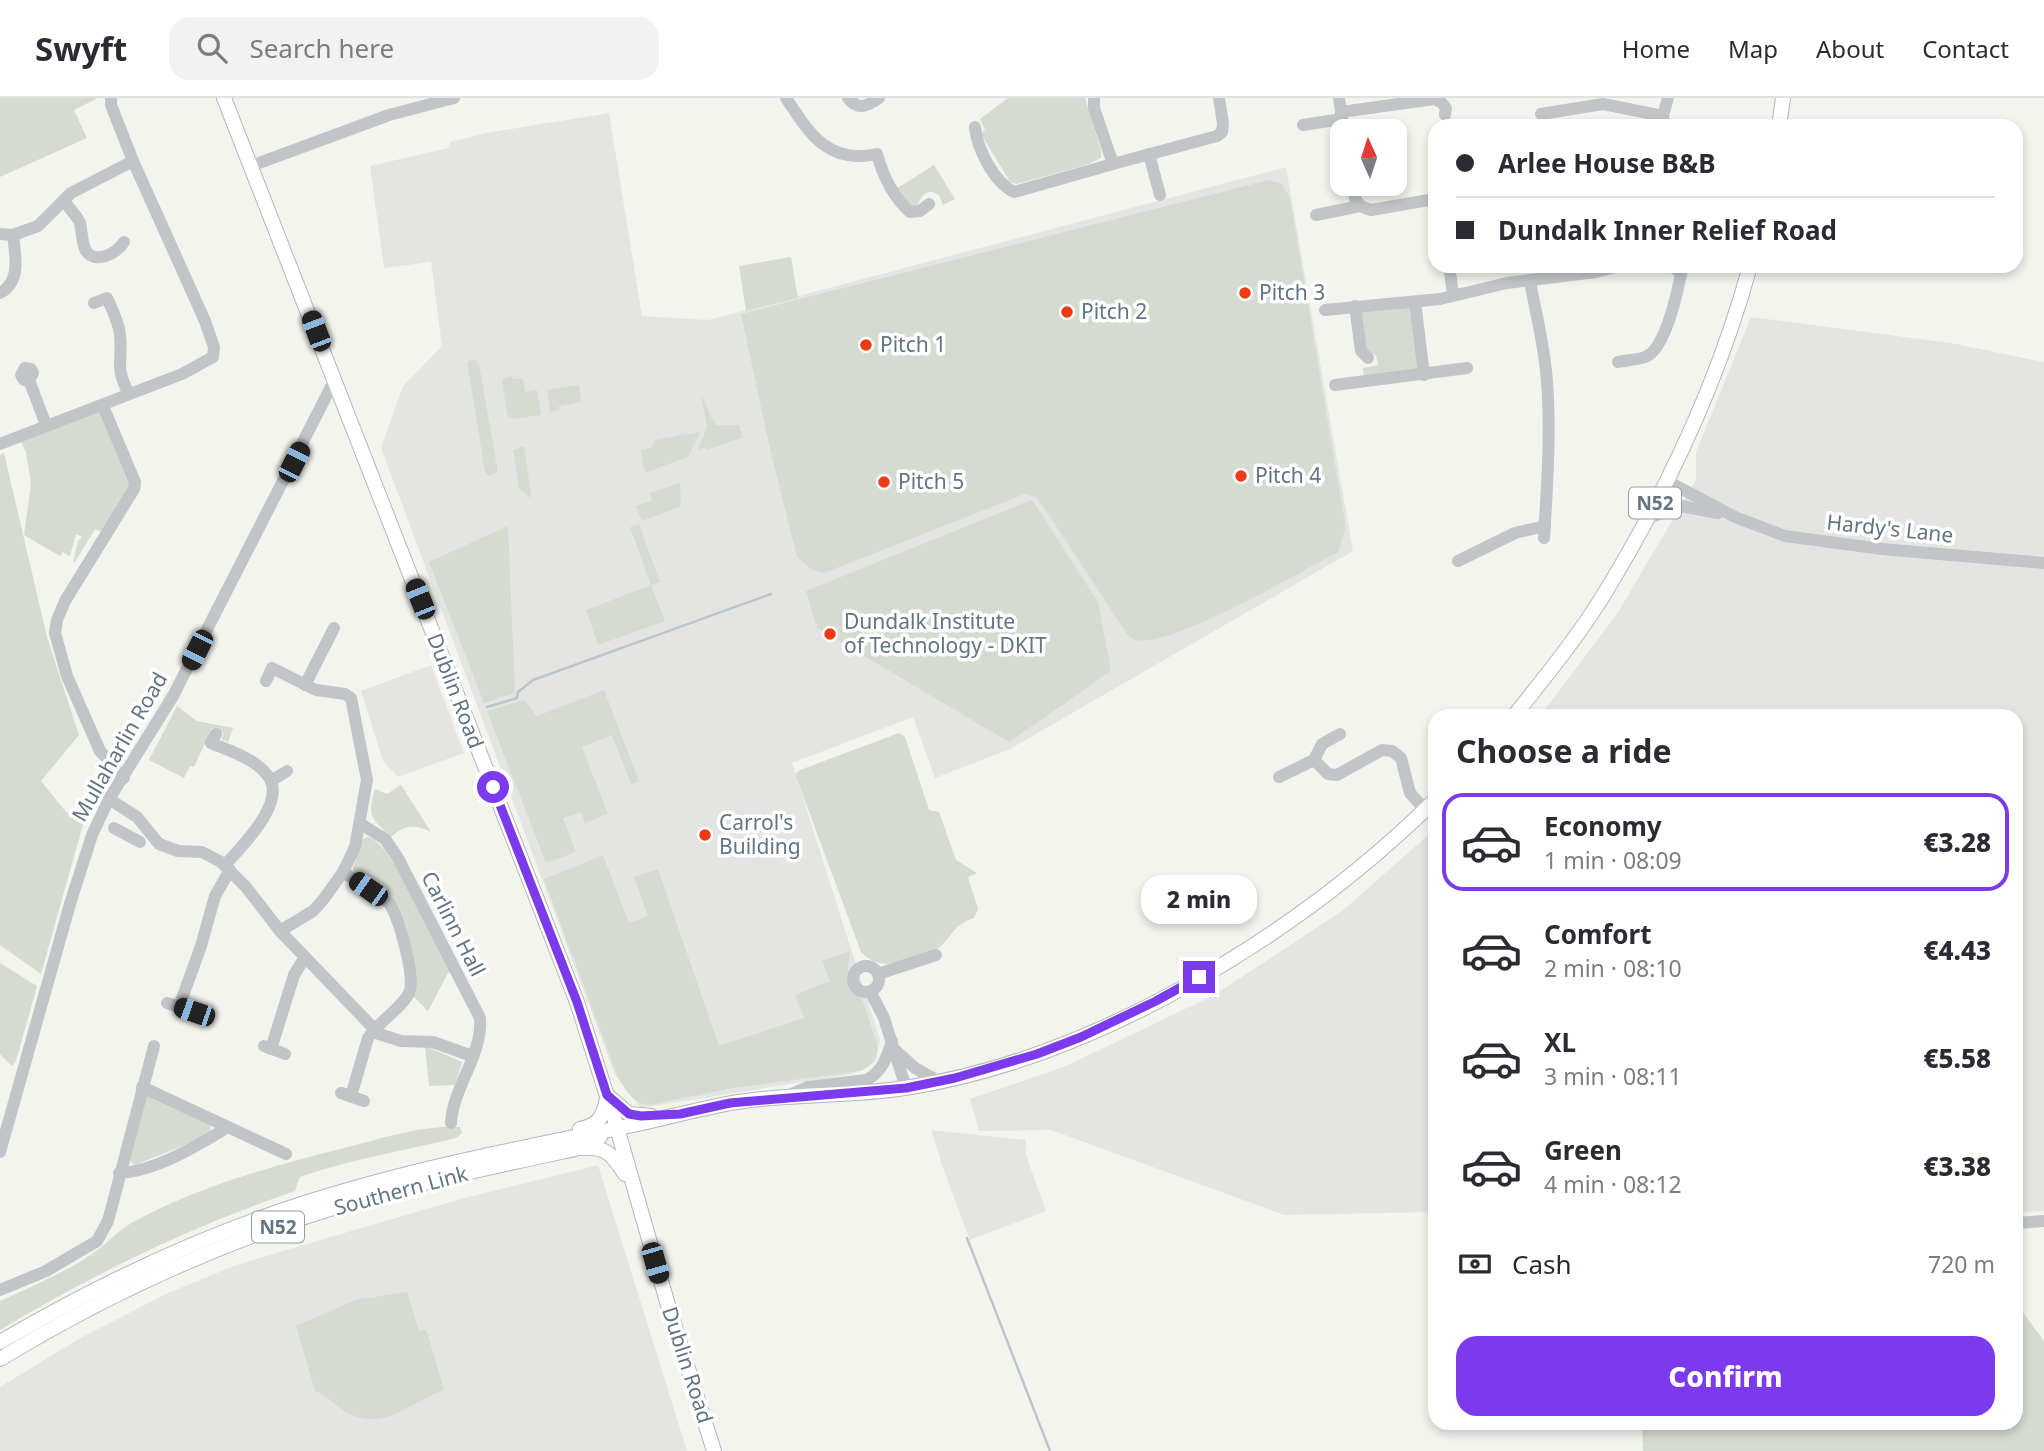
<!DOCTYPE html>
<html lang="en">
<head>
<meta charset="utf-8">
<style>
	:root { --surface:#fff; --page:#f2f2f3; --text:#2b2b33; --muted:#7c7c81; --line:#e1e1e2; --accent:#7c3aed }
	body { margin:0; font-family:"Noto Sans",sans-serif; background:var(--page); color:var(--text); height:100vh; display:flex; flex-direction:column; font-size:26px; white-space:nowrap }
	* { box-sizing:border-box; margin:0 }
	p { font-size:23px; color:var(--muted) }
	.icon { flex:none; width:38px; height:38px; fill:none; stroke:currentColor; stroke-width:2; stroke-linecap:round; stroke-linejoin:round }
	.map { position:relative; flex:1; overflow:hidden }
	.side { position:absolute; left:1428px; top:611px; width:595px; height:721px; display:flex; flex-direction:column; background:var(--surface); border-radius:21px; box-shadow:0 4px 10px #0003 }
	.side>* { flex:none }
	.banner { position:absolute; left:1428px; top:21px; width:595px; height:154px; border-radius:21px; box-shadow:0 4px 10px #0003; display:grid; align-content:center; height:154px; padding:0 28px; background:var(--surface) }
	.needle { width:46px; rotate:357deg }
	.controls { position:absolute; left:1330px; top:21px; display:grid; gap:14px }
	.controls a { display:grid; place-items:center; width:77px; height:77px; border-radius:14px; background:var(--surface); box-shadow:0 4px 10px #0003; font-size:35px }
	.end { position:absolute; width:32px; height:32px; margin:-16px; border:9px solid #7c3aed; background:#fff; box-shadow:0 0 0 4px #fff }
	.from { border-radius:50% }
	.bubble { position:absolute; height:49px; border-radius:21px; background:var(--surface); box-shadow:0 4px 10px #0003; font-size:23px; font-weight:800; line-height:49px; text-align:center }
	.car { position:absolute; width:21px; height:42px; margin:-21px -10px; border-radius:9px; box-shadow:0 0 5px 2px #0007; background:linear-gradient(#222 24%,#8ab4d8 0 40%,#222 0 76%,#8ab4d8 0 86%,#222 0) }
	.banner b { display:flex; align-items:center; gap:24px; height:66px; font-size:26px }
	.banner b+b { border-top:2px solid var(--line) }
	.banner i { width:18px; height:18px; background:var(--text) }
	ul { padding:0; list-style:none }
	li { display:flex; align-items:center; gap:21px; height:98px; margin:0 14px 10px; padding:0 14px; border:4px solid transparent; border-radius:21px }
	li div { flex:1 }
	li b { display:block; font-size:26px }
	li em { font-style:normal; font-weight:800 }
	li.selected { border-color:var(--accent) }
	li>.icon { width:63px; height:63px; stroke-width:1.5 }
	h2 { padding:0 28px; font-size:32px; line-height:84px }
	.pay { display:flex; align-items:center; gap:18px; height:77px; padding:0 28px; font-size:26px }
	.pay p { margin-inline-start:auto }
	.action { display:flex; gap:14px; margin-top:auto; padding:14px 28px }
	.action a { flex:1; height:80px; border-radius:21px; background:var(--accent); color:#fff; font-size:28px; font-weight:800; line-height:80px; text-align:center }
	header { display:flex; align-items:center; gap:42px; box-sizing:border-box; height:98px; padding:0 35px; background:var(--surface); border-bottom:2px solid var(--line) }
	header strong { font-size:33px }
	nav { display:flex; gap:38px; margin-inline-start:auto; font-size:24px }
	.search { width:490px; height:63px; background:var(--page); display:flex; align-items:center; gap:18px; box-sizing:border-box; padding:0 24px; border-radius:21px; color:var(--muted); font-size:26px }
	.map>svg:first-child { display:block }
</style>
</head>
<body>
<header>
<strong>Swyft</strong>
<div class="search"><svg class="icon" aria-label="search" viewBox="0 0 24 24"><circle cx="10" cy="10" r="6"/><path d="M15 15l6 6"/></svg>Search here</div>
<nav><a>Home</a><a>Map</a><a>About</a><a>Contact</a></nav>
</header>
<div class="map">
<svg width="2044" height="1353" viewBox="0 0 2044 1353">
	<rect width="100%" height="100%" fill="#f4f4ef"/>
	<g fill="#e4e5e3">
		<polygon points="609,15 642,218 708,222 1286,69 1353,453 1010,651 935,680 913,619 792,665 880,942 876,963 852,976 641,1010 615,977 381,350 403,288 442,248 431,164 384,170 370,68 448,50 450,44 486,35"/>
		<polygon points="1751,219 1951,245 2044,264 2044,1113 2016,1115 2016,618 1540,618 1617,516 1696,382 1696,354"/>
		<polygon points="431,567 464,655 398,679 383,663 361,593"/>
		<polygon points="1435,731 1435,1114 1284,1117 1051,1032 979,1033 970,1001 1066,968 1214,897 1342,813"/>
		<polygon points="931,1032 1026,1042 1026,1057 1046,1113 970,1142 944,1073"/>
		<polygon points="598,1067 687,1353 0,1353 0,1289 82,1239 168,1195 234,1168 276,1155 464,1100"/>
	</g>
	<g fill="#d5dbd0">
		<polygon points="0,0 96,0 96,1 74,12 87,40 0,79"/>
		<polygon points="1008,0 1085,0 1101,52 1101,60 1086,67 1017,86 1010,84 981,36 985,32 980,21"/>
		<path d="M934,67l21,34 -12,6 -4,-10c-12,-8 -17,1 -22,10l-6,2 -15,-18z"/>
		<path d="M1269,82l13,4 8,14 55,325v6l-7,23c-36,19 -169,97 -203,88 -3,-1 -5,-4 -8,-6l-84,-128 -7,-9 -11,-3 -201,79 -12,-3 -15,-13 -29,-117 -27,-126z"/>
		<polygon points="791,159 798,200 746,213 739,168"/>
		<polygon points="1412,205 1418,273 1364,279 1363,270 1378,267 1376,257 1367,254 1360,210"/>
		<polygon points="474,261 479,266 497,369 497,374 490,378 485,374 468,269 468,264"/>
		<polygon points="510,278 514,281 523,281 525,294 537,292 541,317 513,321 507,317 502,282"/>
		<polygon points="579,287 581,304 559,308 559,312 550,314 547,292"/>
		<polygon points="701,296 712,321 717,327 739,327 743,339 707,352 706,349 698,352 707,329"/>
		<polygon points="99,313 131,385 103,435 95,431 75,464 73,463 78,443 82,439 76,436 70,458 63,454 60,458 24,437 31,385 26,355 21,343"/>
		<polygon points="700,334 688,359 647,374 643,368 641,352 652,349 655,342"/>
		<polygon points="524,348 531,396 531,400 519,391 513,352"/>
		<polygon points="4,355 47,539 79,637 41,683 66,714 84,723 41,876 0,847 0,357"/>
		<polygon points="680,385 681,408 642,423 636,408 652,402 650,395"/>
		<polygon points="1032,402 1098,504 1111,573 1009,644 817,530 806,493"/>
		<polygon points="639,426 660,484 651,487 665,523 598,547 586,512 651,487 630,429"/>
		<polygon points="508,428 515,595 484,605 429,464"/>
		<polygon points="604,592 639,683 631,686 612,637 582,649 608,716 585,725 581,714 563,720 576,754 546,765 487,613 524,602 537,618"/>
		<polygon points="177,608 197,623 233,630 228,644 221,641 224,635 212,630 194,669 190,668 184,680 149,662"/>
		<path d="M899,635l6,4 24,73 10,2 17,48 21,13 -9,4 10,32 -4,9c-24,8 -21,20 -37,31 -6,3 -14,5 -21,7 -21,8 -37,14 -55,-4l-66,-178 5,-4z"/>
		<path d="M401,687l30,47c-16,-8 -27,-7 -40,5 -20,-19 -24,-21 -16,-48l12,5z"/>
		<path d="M368,739c23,3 70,110 83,135l-3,1 -20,38 -15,-15c-1,-32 0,-71 -22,-97 -9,-11 -25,-18 -37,-26l-1,-5 10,-29z"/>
		<path d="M603,757l26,68 19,-7 -14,-39 24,-8 61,177 85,-28 -9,-23 35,-14 -8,-20 28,-10 -3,28 5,12 11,10 14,43v9l-5,11 -11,7 -128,17 -84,17c-16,0 -25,-18 -32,-30l-73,-196z"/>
		<polygon points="0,865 37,888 16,963 12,968 0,956"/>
		<polygon points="425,948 462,964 455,987 429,988"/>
		<polygon points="149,997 210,1025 211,1031 207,1038 135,1067 129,1062 144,1000"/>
		<path d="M442,1029h18l2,6 -6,5c-52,13 -106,21 -156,39l-5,14c-102,35 -202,83 -295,139v-29c33,-15 69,-30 99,-52 10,-8 18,-17 29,-24 67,-38 141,-58 216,-77 32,-8 65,-19 98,-21z"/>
		<path d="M407,1194l12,39 7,-1 2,5 16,55c-31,10 -56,40 -92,25 -14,-6 -23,-19 -37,-24l-19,-65 59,-26z"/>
		<polygon points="2016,1205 2044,1243 2044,1353 1643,1353 1642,1325 2016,1325"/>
	</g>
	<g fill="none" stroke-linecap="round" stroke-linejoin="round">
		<g stroke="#b9c7cb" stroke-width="2.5">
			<polyline points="487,609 517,600 518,594 533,582 771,496"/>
			<polyline points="967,1140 1050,1353"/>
		</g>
		<defs>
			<g id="major">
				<polyline points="224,0 577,904 615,1023 668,1207 714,1353"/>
				<polyline points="1779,28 1783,0"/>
				<path d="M1514,618c31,-39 63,-78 89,-120 63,-103 115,-213 147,-330"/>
				<polyline points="608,998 629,1016 651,1018"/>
				<path d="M580,1031c19,-4 24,-13 27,-31"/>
				<path d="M580,1050c26,-2 31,5 45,26"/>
				<path d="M0,1244c86,-50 175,-94 269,-127 114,-40 231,-63 350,-87 35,-7 71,-17 107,-24 59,-11 120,-7 179,-16 191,-29 394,-154 530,-288"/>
				<path d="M0,1261c112,-68 237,-124 363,-160 70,-20 142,-35 212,-50l25,-12"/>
			</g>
		</defs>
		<use href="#major" stroke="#b2b7ba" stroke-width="16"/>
		<g stroke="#c1c5c8" stroke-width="12">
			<path d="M786,0c23,35 42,67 91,56 6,22 15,42 33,58l10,-1 9,-7"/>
			<path d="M848,0c10,13 20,8 31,0"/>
			<polyline points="1339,0 1344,33"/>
			<polyline points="1341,14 1434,1 1441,4 1446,10 1445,17"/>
			<polyline points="1541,16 1603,6 1663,18"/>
			<polyline points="1303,27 1342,21"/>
			<polyline points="1665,28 1663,18 1668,0"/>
			<path d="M975,29c2,22 19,55 39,65l99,-28 -19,-56v-10"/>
			<polyline points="1149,56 1160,97"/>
			<polyline points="1113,66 1217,38 1222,34 1223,25 1219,0"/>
			<polyline points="251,68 389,17 454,0"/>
			<polyline points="1352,86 1355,100 1360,108"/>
			<path d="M64,102c4,8 13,15 16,23 2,9 2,21 6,28 10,14 31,2 38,-9"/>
			<polyline points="1316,117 1360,108 1371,112 1435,101"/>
			<polyline points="0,136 13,137 38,128 71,95 133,63"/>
			<polyline points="1449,168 1453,196"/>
			<path d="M1530,183c6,34 15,67 17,101 4,52 0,105 -3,156"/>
			<path d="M0,195c22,-12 15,-38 13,-58"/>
			<polyline points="1415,204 1424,277"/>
			<path d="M94,205l13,-5c5,11 12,24 13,37 3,28 -6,30 9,59"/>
			<polyline points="1355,208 1361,253 1368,260"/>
			<polyline points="1325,212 1440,201 1507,185 1596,174 1619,168"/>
			<path d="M1618,264c8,-2 19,-2 27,-5 20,-7 32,-63 36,-83l-8,-8"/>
			<polyline points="29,282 24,282 21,277 25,270 31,271 33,275 29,282 46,327"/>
			<polyline points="1335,287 1467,270"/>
			<polyline points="103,308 135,384 134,391 65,503 57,522 55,535 67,578 100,653 124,680"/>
			<polyline points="0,346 182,276 213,259 214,249 205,223 133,63 111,7 111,0"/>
			<polyline points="1667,383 1735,419 1785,438 1882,451 2044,465"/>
			<polyline points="1646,421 1681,408 1718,415"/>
			<polyline points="1458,463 1515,435 1545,428"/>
			<polyline points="266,583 272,570 316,592 345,596 351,600 367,682 355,749 343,774 323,802 313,813 280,833"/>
			<polyline points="305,587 334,530"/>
			<path d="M216,636l-5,9c19,8 45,16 57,33 20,26 -28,72 -43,89"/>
			<polyline points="1314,662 1328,676 1337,677 1382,652 1392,653 1401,660 1410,695 1425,712"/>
			<polyline points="1279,679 1314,662 1322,646 1340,636"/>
			<polyline points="271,683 287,673"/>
			<polyline points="109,701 137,719 159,746 178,753 202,754 221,764 246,789 280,833 379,936 401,943 433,944 472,958"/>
			<path d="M361,726l24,15 13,19 82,160c3,37 -27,69 -29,105"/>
			<polyline points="114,730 140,744"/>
			<path d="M343,774l46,31c10,15 27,74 20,90 -7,15 -31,29 -41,45l-17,58"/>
			<circle cx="866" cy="881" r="13"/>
			<polyline points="878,876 936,857"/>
			<polyline points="870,893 884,920 906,990"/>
			<polyline points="167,905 194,914"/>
			<polyline points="179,909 201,848 215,798 230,772"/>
			<polyline points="264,948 285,956"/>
			<polyline points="271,951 294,877 305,859"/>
			<polyline points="895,952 915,970 938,983"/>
			<polyline points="341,995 364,1003"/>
			<path d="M787,998l21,-9 58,-7c16,-7 21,-23 26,-39"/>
			<polyline points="228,1029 286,1056"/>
			<polyline points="0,1054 70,806 92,737 109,701 173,598 334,283"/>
			<path d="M119,1075c35,-1 80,-28 109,-46l-86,-40"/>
			<polyline points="2016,1125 2044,1123"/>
			<polyline points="0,1192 46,1173 97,1143 108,1123 154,948"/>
		</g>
		<use href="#major" stroke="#fff" stroke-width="14"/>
	</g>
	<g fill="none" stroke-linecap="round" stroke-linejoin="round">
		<polyline stroke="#7c3aed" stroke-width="9" points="493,689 577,904 607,997 629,1016 641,1018 680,1016 730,1005 906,990 955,980 1037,956 1081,939 1156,903 1199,879"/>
	</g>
	<g fill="#ef3b14" stroke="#fff" stroke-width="2.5">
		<circle cx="1245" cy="195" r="7"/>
		<circle cx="1067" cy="214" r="7"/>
		<circle cx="866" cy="247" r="7"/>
		<circle cx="1241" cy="378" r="7"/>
		<circle cx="884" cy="384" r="7"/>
		<circle cx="830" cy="536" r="7"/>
		<circle cx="705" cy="737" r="7"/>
	</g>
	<g text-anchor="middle" stroke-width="7" stroke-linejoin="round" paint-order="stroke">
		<g fill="#fff" stroke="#909ea8" stroke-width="2">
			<rect x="1629" y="389.5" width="52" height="31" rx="5"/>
			<rect x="252" y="1113.5" width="52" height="31" rx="5"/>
		</g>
		<g font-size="19" font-weight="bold" fill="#617583">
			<text x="1655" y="412">N52</text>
			<text x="278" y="1136">N52</text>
		</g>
		<g font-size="21" fill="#617583" stroke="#fff" text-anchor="start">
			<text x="1259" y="202">Pitch 3</text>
			<text x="1081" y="221">Pitch 2</text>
			<text x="880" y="254">Pitch 1</text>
			<text x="1255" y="385">Pitch 4</text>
			<text x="898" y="391">Pitch 5</text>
			<text x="844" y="531">Dundalk Institute<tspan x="844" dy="24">of Technology - DKIT</tspan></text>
			<text x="719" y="732">Carrol's<tspan x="719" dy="24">Building</tspan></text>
		</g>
		<g font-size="21" fill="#617583" stroke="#fff">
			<text transform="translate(1890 431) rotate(6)" y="7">Hardy's Lane</text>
			<text transform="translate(455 593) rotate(69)" y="7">Dublin Road</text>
			<text transform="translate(120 649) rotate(-60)" y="7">Mullaharlin Road</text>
			<text transform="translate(453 826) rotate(63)" y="7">Carlinn Hall</text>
			<text transform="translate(401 1093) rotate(-15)" y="7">Southern Link</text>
			<text transform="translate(687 1267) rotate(72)" y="7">Dublin Road</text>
		</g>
	</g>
</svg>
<div class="controls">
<a><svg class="needle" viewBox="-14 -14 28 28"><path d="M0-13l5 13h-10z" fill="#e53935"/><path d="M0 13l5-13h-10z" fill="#7c7c81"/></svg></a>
</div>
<i class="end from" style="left:493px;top:689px"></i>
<i class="end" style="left:1199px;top:879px"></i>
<div class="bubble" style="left:1141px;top:777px;width:116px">2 min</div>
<i class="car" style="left:316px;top:233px;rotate:339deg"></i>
<i class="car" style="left:294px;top:364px;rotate:27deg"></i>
<i class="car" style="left:420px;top:501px;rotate:338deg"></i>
<i class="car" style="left:197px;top:552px;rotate:207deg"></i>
<i class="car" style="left:368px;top:791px;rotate:305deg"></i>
<i class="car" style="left:194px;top:914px;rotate:289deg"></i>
<i class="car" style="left:655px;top:1165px;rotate:164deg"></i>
<div class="banner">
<b><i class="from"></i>Arlee House B&amp;B</b>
<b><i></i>Dundalk Inner Relief Road</b>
</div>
<section class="side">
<h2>Choose a ride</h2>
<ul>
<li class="selected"><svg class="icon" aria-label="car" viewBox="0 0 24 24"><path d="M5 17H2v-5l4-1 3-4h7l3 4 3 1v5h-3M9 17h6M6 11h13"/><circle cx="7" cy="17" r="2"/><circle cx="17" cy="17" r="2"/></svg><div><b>Economy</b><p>1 min · 08:09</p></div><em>€3.28</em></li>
<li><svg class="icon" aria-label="car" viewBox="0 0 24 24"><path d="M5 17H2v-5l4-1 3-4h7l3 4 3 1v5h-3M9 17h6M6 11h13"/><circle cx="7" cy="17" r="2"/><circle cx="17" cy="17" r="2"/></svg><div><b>Comfort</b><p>2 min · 08:10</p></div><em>€4.43</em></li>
<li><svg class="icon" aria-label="car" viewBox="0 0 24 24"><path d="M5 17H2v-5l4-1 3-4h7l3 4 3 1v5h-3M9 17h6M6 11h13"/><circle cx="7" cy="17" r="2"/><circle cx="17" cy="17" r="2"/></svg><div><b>XL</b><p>3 min · 08:11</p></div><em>€5.58</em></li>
<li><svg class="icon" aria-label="car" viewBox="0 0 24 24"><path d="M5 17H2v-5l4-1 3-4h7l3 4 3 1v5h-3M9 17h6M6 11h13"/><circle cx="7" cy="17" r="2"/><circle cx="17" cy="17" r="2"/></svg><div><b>Green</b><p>4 min · 08:12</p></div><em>€3.38</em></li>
</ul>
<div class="pay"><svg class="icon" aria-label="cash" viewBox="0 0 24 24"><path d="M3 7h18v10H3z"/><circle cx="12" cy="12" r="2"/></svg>Cash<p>720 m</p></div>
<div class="action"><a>Confirm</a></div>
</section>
</div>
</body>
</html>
